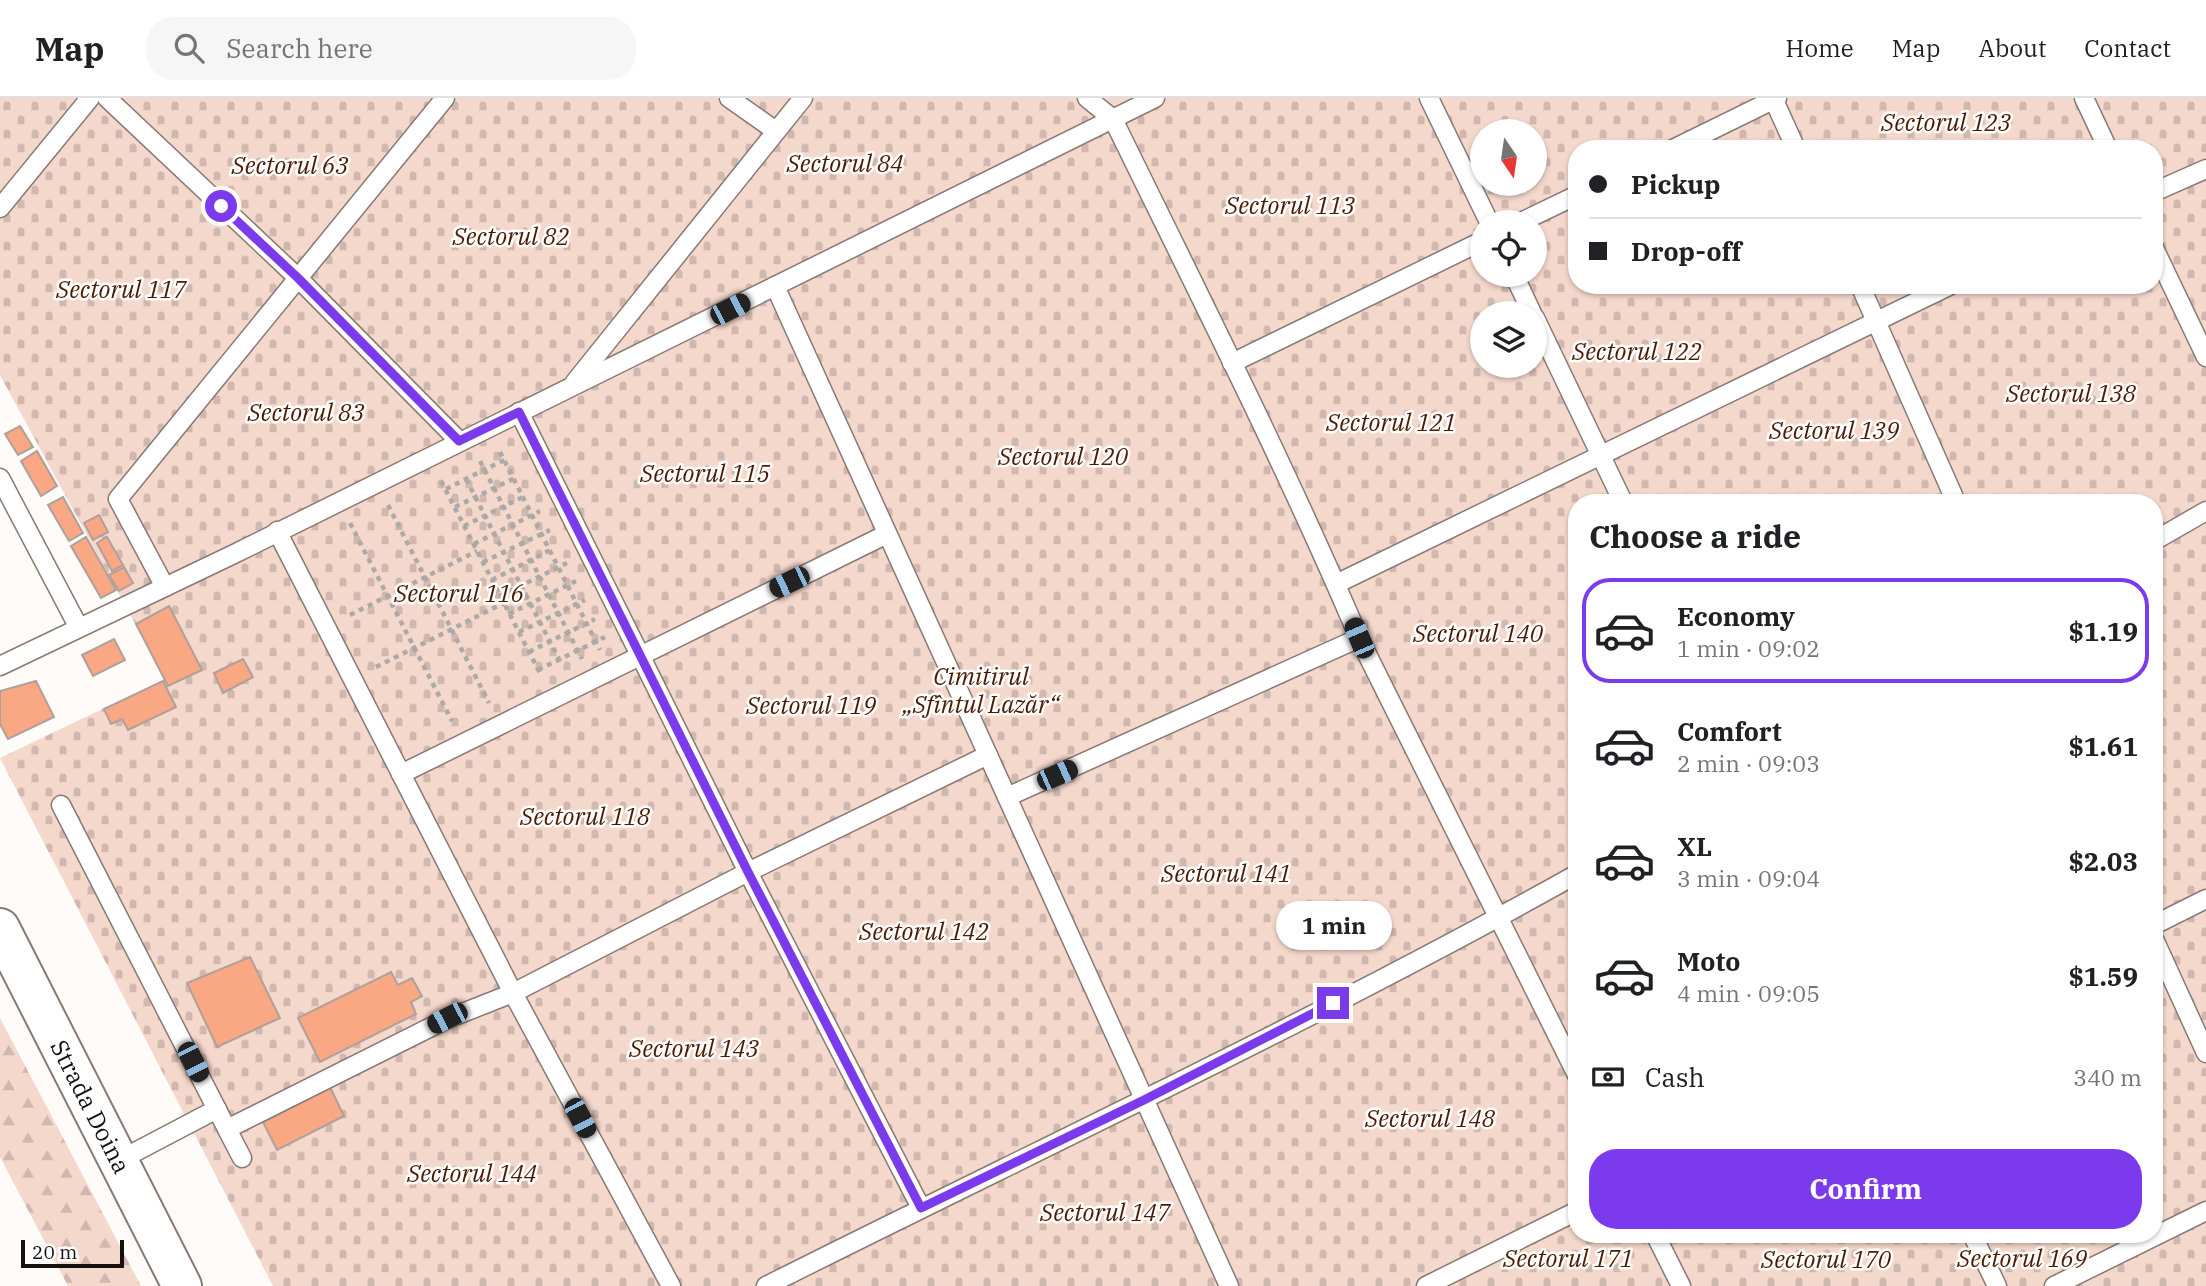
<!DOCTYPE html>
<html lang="en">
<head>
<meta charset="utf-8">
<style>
	:root { --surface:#fff; --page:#f6f6f6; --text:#202124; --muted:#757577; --line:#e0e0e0; --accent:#7c3aed }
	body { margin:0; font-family:"IBM Plex Serif",serif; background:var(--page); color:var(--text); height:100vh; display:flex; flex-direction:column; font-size:26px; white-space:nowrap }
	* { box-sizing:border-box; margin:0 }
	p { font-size:23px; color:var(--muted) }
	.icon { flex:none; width:38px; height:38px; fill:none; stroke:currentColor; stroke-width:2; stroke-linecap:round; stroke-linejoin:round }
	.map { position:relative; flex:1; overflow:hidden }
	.side { position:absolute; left:1568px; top:396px; width:595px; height:749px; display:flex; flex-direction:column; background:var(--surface); border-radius:28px; box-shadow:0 2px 5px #0004 }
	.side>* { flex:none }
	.hud { position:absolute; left:1568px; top:42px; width:595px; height:154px; border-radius:28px; box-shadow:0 2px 5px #0004; display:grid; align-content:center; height:154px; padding:0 21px; background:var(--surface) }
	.needle { width:46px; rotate:167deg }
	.buttons { position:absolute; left:1470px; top:21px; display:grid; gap:14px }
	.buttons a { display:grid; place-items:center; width:77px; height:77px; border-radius:50%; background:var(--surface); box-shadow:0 2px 5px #0004; font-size:35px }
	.scale { position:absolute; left:21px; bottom:18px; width:103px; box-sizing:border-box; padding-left:7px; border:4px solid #16110f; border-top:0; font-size:19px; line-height:24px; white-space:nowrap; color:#16110f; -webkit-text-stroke:5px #fff; paint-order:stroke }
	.end { position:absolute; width:32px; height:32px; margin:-16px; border:9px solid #7c3aed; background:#fff; box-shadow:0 0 0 4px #fff }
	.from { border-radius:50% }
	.bubble { position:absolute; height:49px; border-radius:24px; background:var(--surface); box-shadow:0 2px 5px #0004; font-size:23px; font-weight:700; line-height:49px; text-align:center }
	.car { position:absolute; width:21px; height:42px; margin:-21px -10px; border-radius:9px; box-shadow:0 0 5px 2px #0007; background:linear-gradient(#222 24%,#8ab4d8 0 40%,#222 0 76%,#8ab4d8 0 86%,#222 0) }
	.hud b { display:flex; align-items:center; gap:24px; height:66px; font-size:26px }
	.hud b+b { border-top:2px solid var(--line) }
	.hud i { width:18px; height:18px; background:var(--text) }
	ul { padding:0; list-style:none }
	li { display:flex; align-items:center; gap:21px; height:105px; margin:0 14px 10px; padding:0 7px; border:4px solid transparent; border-radius:28px }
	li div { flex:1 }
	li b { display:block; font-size:26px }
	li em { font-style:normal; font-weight:700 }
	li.on { border-color:var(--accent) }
	li>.icon { width:63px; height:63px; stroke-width:1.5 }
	h2 { padding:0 21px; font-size:32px; line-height:84px }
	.pay { display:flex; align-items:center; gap:18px; height:77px; padding:0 21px; font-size:26px }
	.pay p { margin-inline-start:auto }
	.cta { display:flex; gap:14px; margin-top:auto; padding:14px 21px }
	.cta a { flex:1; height:80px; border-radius:28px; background:var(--accent); color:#fff; font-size:28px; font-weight:700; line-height:80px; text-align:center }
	header { display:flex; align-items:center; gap:42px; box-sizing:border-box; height:98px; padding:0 35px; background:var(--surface); border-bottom:2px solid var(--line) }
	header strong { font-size:33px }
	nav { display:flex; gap:38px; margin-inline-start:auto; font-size:24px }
	.search { width:490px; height:63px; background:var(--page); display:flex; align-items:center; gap:18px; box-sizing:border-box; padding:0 24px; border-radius:28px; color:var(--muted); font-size:26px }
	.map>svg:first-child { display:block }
</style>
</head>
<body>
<header>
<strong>Map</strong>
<div class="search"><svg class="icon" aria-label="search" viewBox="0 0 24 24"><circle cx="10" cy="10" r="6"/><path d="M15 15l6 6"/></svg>Search here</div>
<nav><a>Home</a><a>Map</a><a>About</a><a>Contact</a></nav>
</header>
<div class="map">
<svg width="2206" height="1188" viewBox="0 0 2206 1188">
	<defs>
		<pattern id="forest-firs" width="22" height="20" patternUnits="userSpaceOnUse" patternTransform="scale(1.75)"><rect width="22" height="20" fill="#f5d8cc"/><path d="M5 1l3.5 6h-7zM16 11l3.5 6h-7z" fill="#d1b8ae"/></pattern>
		<pattern id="cemetery-stones" width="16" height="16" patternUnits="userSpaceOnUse" patternTransform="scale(1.75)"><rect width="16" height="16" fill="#f5d8cc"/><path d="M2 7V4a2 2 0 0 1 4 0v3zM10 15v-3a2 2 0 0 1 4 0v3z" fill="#d1b8ae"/></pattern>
	</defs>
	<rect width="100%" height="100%" fill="#fefbf9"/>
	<polygon fill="url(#forest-firs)" points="0,920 141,1188 68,1188 0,1059"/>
	<path fill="url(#cemetery-stones)" fill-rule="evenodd" d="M0,0h2206v1188h-1933l-273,-528 165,-79 -165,-304zM1482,33h53v53h-53zM1577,51h577v136h-577zM1482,124h53v53h-53zM1482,215h53v53h-53zM1577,404h577v732h-577z"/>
	<g fill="#faa784" stroke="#aea09a" stroke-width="2">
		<polygon points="20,328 33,349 18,357 5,336"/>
		<polygon points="37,353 57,388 41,398 21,363"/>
		<polygon points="63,399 83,435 69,443 48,407"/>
		<polygon points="99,417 108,434 93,442 84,425"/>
		<polygon points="86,439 116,492 101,500 71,448"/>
		<polygon points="107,439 123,467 112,473 97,445"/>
		<polygon points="124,469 133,485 119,493 109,477"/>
		<polygon points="169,508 202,572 168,588 136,526"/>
		<polygon points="114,541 125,562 93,578 82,557"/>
		<polygon points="243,561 253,579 223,595 214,575"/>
		<polygon points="36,583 54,619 8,641 0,626 0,593"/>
		<polygon points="163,583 176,609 128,632 122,621 111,626 104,611"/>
		<polygon points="250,859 280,920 217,949 187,885"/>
		<polygon points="391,874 398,887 412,880 422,898 411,904 416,916 320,964 298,920"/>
		<polygon points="330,989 344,1018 277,1052 263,1024"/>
	</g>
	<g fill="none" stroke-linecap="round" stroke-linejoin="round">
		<defs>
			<g id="lane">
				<polyline points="107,0 298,180 459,343"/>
				<polyline points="729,0 776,33"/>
				<path d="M1087,0l26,21c84,172 171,343 246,519l218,437"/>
				<polyline points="1429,0 1489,124"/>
				<polyline points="1773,0 1796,51"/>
				<polyline points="2084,0 2108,51"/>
				<polyline points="1673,51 1777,0"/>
				<polyline points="2154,94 2206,71"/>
				<polyline points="0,110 90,0"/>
				<polyline points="1521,124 1577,97"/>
				<polyline points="2154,150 2206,259"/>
				<polyline points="1514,177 1532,215"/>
				<polyline points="1860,187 1956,404"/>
				<polyline points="775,188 1229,1188"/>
				<polyline points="1535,220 1623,404"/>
				<polyline points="1232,265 1482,143"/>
				<polyline points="575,284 803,0"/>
				<polyline points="519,314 748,774 921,1110"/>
				<polyline points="0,380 79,530"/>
				<polyline points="277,433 513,895 671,1188"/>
				<polyline points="2154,443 2206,413"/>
				<polyline points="1336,486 1951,187"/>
				<polyline points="165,489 118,401 445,0"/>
				<polyline points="0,568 234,456 1155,0"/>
				<polyline points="401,676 887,436"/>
				<polyline points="1007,699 1359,540"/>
				<polyline points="61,707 227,1031 447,921 513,895 748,774 988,657"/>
				<polyline points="2154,827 2206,801"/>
				<polyline points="2154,841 2206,955"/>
				<polyline points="227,1031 242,1060"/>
				<polyline points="118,1063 217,1011"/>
				<polyline points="1655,1136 1681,1188"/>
				<polyline points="1972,1136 1997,1188"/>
				<path d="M766,1188c271,-136 546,-264 811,-412"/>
				<polyline points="1426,1188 1577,1113"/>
				<polyline points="2054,1188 2206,1113"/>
			</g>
			<polyline id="secondary" points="0,830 182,1188"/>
		</defs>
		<use href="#lane" stroke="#877974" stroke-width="21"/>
		<use href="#secondary" stroke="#877974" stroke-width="42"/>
		<g stroke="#ada9a7" stroke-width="4.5" stroke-dasharray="5 5" stroke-linecap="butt">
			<polyline points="500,354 600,552"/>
			<polyline points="480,363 582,561"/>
			<polyline points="466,381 562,567"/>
			<polyline points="441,383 541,577"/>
			<polyline points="446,391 506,361"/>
			<polyline points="388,407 489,605"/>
			<polyline points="455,409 515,380"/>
			<polyline points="350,425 452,623"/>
			<polyline points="464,428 525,398"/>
			<polyline points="474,446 540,413"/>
			<polyline points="483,464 550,432"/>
			<polyline points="492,482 552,451"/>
			<polyline points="500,498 567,465"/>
			<polyline points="509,516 576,483"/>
			<polyline points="350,517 477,453"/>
			<polyline points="519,534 585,502"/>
			<polyline points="529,554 595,521"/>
			<polyline points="376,569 504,505"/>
			<polyline points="538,572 605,539"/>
		</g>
		<use href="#lane" stroke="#fff" stroke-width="18"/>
		<use href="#secondary" stroke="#fff" stroke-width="38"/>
	</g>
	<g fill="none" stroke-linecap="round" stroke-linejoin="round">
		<polyline stroke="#7c3aed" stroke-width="9" points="221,108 298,180 459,343 519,314 748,774 921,1110 1144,1002 1333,905"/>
	</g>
	<g text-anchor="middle" stroke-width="5" stroke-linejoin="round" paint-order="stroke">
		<g font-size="24" font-style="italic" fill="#4c1a01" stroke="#fff">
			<text x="1946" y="33">Sectorul 123</text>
			<text x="845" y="74">Sectorul 84</text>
			<text x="290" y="76">Sectorul 63</text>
			<text x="1290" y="116">Sectorul 113</text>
			<text x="511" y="147">Sectorul 82</text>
			<text x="121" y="200">Sectorul 117</text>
			<text x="1637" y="262">Sectorul 122</text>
			<text x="2071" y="304">Sectorul 138</text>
			<text x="306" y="323">Sectorul 83</text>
			<text x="1391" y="333">Sectorul 121</text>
			<text x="1834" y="341">Sectorul 139</text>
			<text x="1063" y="367">Sectorul 120</text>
			<text x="705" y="384">Sectorul 115</text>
			<text x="459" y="504">Sectorul 116</text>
			<text x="1478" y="544">Sectorul 140</text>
			<text x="981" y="587">Cimitirul<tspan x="981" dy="28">„Sfîntul Lazăr“</tspan></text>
			<text x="811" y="616">Sectorul 119</text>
			<text x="585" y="727">Sectorul 118</text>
			<text x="1226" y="784">Sectorul 141</text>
			<text x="924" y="842">Sectorul 142</text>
			<text x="694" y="959">Sectorul 143</text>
			<text x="1430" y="1029">Sectorul 148</text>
			<text x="472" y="1084">Sectorul 144</text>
			<text x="1105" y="1123">Sectorul 147</text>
			<text x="1568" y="1169">Sectorul 171</text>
			<text x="2022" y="1169">Sectorul 169</text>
			<text x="1826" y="1170">Sectorul 170</text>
		</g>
		<g font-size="24" fill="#16110f" stroke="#fff">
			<text transform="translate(90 1009) rotate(63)" y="8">Strada Doina</text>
		</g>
	</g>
</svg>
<div class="buttons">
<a><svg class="needle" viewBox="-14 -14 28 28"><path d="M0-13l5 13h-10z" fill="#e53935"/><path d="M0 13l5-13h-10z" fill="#757577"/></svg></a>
<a><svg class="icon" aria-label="locate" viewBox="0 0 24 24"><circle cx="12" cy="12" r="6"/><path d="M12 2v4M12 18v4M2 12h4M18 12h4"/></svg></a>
<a><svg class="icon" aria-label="layers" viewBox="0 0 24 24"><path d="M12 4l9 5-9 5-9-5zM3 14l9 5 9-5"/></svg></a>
</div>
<div class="scale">20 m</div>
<i class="end from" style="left:221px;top:108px"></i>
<i class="end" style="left:1333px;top:905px"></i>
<div class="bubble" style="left:1276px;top:803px;width:116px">1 min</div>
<i class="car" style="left:730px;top:211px;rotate:63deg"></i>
<i class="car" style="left:789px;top:484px;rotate:244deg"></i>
<i class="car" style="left:1359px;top:540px;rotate:337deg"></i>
<i class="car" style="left:1057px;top:677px;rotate:66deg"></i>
<i class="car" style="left:447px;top:920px;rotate:243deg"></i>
<i class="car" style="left:193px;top:964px;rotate:153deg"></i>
<i class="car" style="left:580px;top:1020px;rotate:152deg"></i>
<div class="hud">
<b><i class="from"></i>Pickup</b>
<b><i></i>Drop-off</b>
</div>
<section class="side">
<h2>Choose a ride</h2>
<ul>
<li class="on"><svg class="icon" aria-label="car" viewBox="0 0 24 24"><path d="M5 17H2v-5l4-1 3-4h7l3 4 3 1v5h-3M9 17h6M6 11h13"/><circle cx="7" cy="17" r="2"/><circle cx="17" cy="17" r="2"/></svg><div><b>Economy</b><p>1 min · 09:02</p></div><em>$1.19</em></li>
<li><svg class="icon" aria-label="car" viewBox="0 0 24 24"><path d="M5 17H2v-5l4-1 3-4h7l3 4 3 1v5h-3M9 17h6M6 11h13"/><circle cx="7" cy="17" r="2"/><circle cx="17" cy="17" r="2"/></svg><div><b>Comfort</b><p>2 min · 09:03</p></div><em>$1.61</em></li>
<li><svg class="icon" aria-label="car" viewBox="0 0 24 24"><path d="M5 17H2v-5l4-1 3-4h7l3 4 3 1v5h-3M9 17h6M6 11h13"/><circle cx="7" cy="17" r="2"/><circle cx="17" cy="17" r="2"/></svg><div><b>XL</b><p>3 min · 09:04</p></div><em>$2.03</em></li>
<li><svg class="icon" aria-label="car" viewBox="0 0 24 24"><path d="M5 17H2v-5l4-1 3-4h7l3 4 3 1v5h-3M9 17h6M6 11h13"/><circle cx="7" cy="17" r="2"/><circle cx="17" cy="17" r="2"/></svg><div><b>Moto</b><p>4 min · 09:05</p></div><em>$1.59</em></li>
</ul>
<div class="pay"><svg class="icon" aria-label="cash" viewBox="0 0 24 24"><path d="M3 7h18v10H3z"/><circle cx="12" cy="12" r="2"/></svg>Cash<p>340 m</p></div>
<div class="cta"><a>Confirm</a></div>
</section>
</div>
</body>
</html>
